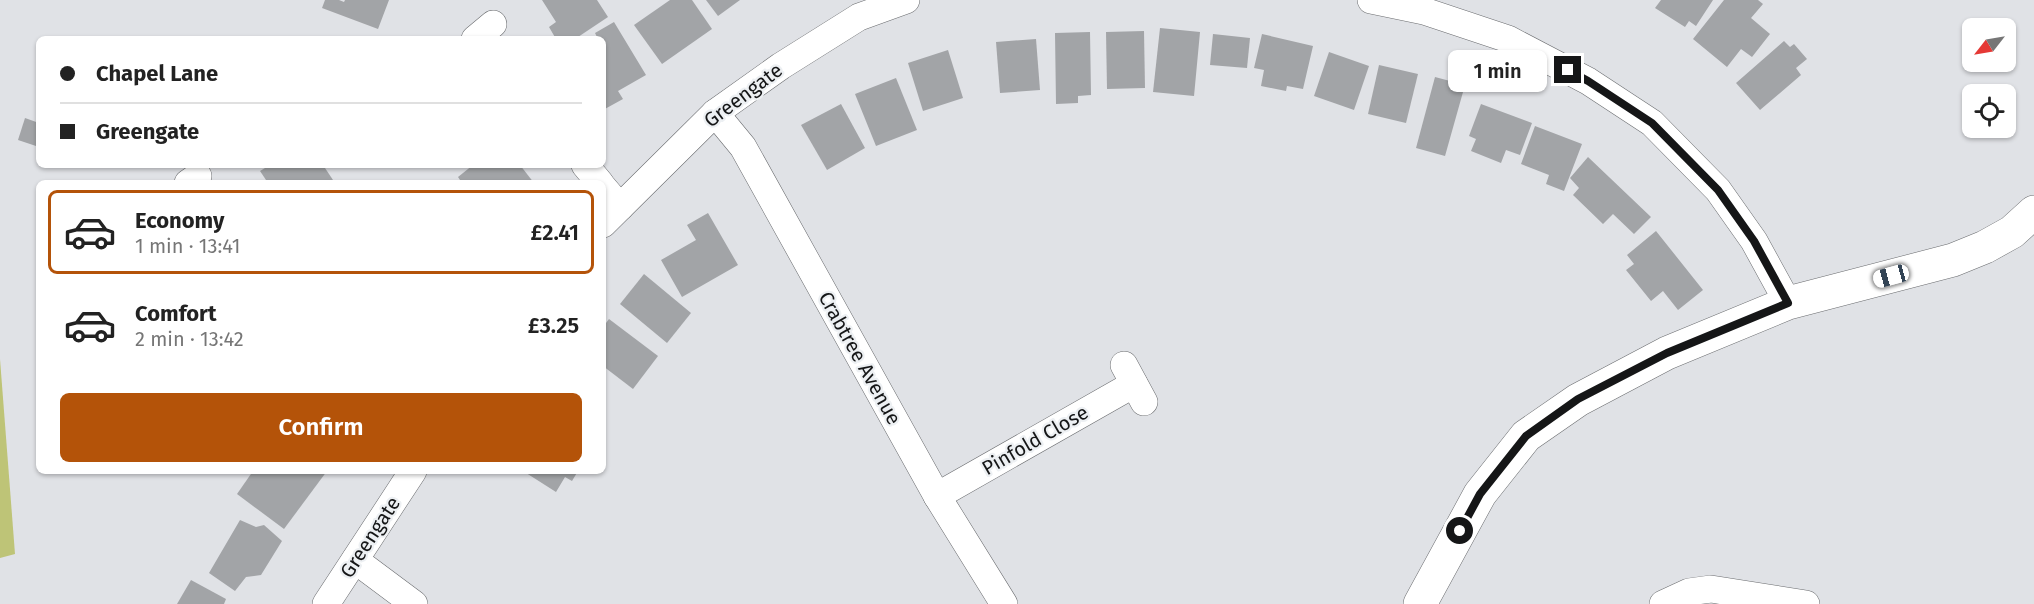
<!DOCTYPE html>
<html lang="en">
<head>
<meta charset="utf-8">
<style>
	:root { --surface:#fff; --page:#f6f6f6; --text:#222; --muted:#767676; --line:#e0e0e0; --accent:#b45309 }
	body { margin:0; font-family:"Fira Sans",sans-serif; background:var(--page); color:var(--text); height:100vh; display:flex; flex-direction:column; font-size:22px; white-space:nowrap }
	* { box-sizing:border-box; margin:0 }
	p { font-size:20px; color:var(--muted) }
	.icon { flex:none; width:33px; height:33px; fill:none; stroke:currentColor; stroke-width:2; stroke-linecap:round; stroke-linejoin:round }
	.map { position:relative; flex:1; overflow:hidden }
	.sheet { position:absolute; left:36px; top:180px; width:570px; height:294px; display:flex; flex-direction:column; background:var(--surface); border-radius:9px; box-shadow:0 2px 4px #0004 }
	.sheet>* { flex:none }
	.top-card { position:absolute; left:36px; top:36px; width:570px; height:132px; border-radius:9px; box-shadow:0 2px 4px #0004; display:grid; align-content:center; height:132px; padding:0 24px; background:var(--surface) }
	.needle { width:39px; rotate:239deg }
	.controls { position:absolute; left:1962px; top:18px; display:grid; gap:12px }
	.controls a { display:grid; place-items:center; width:54px; height:54px; border-radius:9px; background:var(--surface); box-shadow:0 2px 4px #0004; font-size:30px }
	.end { position:absolute; width:27px; height:27px; margin:-14px; border:8px solid #151617; background:#fff; box-shadow:0 0 0 3px #fff }
	.from { border-radius:50% }
	.bubble { position:absolute; height:42px; border-radius:9px; background:var(--surface); box-shadow:0 2px 4px #0004; font-size:20px; font-weight:600; line-height:42px; text-align:center }
	.car { position:absolute; width:18px; height:36px; margin:-18px -9px; border-radius:8px; box-shadow:0 0 4px 2px #0007; background:linear-gradient(#fff 24%,#345 0 40%,#fff 0 76%,#345 0 86%,#fff 0) }
	.top-card b { display:flex; align-items:center; gap:21px; height:57px; font-size:22px }
	.top-card b+b { border-top:2px solid var(--line) }
	.top-card i { width:15px; height:15px; background:var(--text) }
	ul { padding:10px 0 0; list-style:none }
	li { display:flex; align-items:center; gap:18px; height:84px; margin:0 12px 9px; padding:0 12px; border:3px solid transparent; border-radius:9px }
	li div { flex:1 }
	li b { display:block; font-size:22px }
	li em { font-style:normal; font-weight:600 }
	li.selected { border-color:var(--accent) }
	li>.icon { width:54px; height:54px; stroke-width:1.5 }
	.button { display:flex; gap:12px; margin-top:auto; padding:12px 24px }
	.button a { flex:1; height:69px; border-radius:9px; background:var(--accent); color:#fff; font-size:24px; font-weight:600; line-height:69px; text-align:center }
	.map>svg:first-child { display:block }
</style>
</head>
<body>
<div class="map">
<svg width="2034" height="604" viewBox="0 0 2034 604">
	<rect width="100%" height="100%" fill="#e0e2e6"/>
	<polygon fill="#bec477" points="0,359 15,554 0,558"/>
	<g fill="#a2a4a7">
		<polygon points="325,0 339,0 344,2 345,0 389,0 378,29 322,8"/>
		<polygon points="542,0 597,0 608,17 575,39 556,39 549,27 556,22"/>
		<polygon points="670,0 692,0 712,29 662,64 634,25"/>
		<polygon points="706,0 740,0 718,16"/>
		<polygon points="1661,0 1713,0 1696,26 1689,21 1685,27 1655,8"/>
		<polygon points="1724,0 1758,0 1763,4 1751,18 1770,34 1752,57 1741,49 1727,67 1693,39"/>
		<polygon points="614,22 646,75 618,91 623,99 603,110 603,39 598,39 595,33"/>
		<polygon points="1160,28 1200,32 1194,96 1153,92"/>
		<polygon points="1144,31 1145,88 1107,89 1106,32"/>
		<polygon points="1090,32 1091,95 1078,96 1078,103 1056,104 1055,33"/>
		<polygon points="1213,34 1250,38 1247,68 1210,65"/>
		<polygon points="1262,34 1313,46 1303,89 1287,86 1286,91 1261,86 1264,70 1254,68"/>
		<polygon points="1036,39 1040,90 1000,93 996,42"/>
		<polygon points="1784,41 1790,47 1794,44 1807,59 1796,68 1801,75 1760,110 1736,83"/>
		<polygon points="948,50 963,98 923,111 908,63"/>
		<polygon points="1329,52 1369,66 1354,110 1314,96"/>
		<polygon points="1379,65 1418,74 1406,123 1368,114"/>
		<polygon points="1435,77 1465,85 1445,156 1416,148"/>
		<polygon points="896,78 917,130 876,146 855,94"/>
		<polygon points="841,104 865,148 827,170 801,125"/>
		<polygon points="1481,104 1532,123 1520,155 1506,150 1501,163 1471,151 1476,139 1469,136"/>
		<polygon points="25,118 39,123 39,147 18,140"/>
		<polygon points="1535,126 1582,144 1564,191 1546,184 1549,175 1521,164"/>
		<polygon points="1588,157 1651,217 1634,234 1613,214 1603,224 1573,195 1579,188 1570,178"/>
		<polygon points="270,165 323,165 335,183 268,183 260,171"/>
		<polygon points="473,165 520,165 534,183 462,183 458,177"/>
		<polygon points="708,213 738,265 682,297 661,260 696,240 687,225"/>
		<polygon points="1656,231 1703,290 1678,310 1663,291 1651,301 1626,270 1634,264 1627,255"/>
		<polygon points="644,274 691,313 667,343 620,304"/>
		<polygon points="609,319 658,356 633,389 603,366 603,327"/>
		<polygon points="253,471 327,471 284,529 237,494"/>
		<polygon points="523,471 578,471 572,481 565,477 556,492"/>
		<polygon points="240,520 256,527 264,525 282,541 261,575 246,577 235,591 209,573"/>
		<polygon points="191,580 226,599 224,604 177,604"/>
	</g>
	<g fill="none" stroke-linecap="round" stroke-linejoin="round">
		<defs>
			<g id="minor">
				<polyline points="1371,0 1424,11 1508,39 1588,81 1652,123 1718,190 1754,241 1788,303"/>
				<polyline points="475,39 493,24"/>
				<polyline points="715,113 743,147 937,496 1004,604"/>
				<polyline points="585,165 600,183"/>
				<polyline points="188,183 198,176"/>
				<polyline points="603,187 620,207"/>
				<polyline points="603,224 715,113 781,66 859,17 906,0"/>
				<polyline points="1124,365 1144,402"/>
				<polyline points="937,496 1134,384"/>
				<polyline points="355,560 414,604"/>
				<polyline points="326,604 413,471"/>
				<polyline points="1663,604 1689,592 1711,589 1806,604"/>
			</g>
			<polyline id="tertiary" points="1420,604 1480,494 1526,436 1578,400 1667,353 1788,303 1953,260 1985,247 2012,232 2034,212"/>
		</defs>
		<use href="#minor" stroke="#6a6c6f" stroke-width="28"/>
		<use href="#tertiary" stroke="#6a6c6f" stroke-width="34"/>
		<use href="#minor" stroke="#fff" stroke-width="27"/>
		<use href="#tertiary" stroke="#fff" stroke-width="33"/>
	</g>
	<g fill="none" stroke-linecap="round" stroke-linejoin="round">
		<polyline stroke="#151617" stroke-width="8" points="1460,531 1480,494 1526,436 1578,399 1667,353 1788,303 1754,241 1718,190 1652,123 1588,81 1568,70"/>
	</g>
	<g text-anchor="middle" stroke-width="4.5" stroke-linejoin="round" paint-order="stroke">
		<g font-size="20" fill="#151617" stroke="#edf0f3">
			<text transform="translate(743 95) rotate(-37)" y="7">Greengate</text>
			<text transform="translate(860 358) rotate(61)" y="7">Crabtree Avenue</text>
			<text transform="translate(1035 440) rotate(-30)" y="7">Pinfold Close</text>
			<text transform="translate(370 537) rotate(-57)" y="7">Greengate</text>
		</g>
	</g>
</svg>
<div class="controls">
<a><svg class="needle" viewBox="-14 -14 28 28"><path d="M0-13l5 13h-10z" fill="#e53935"/><path d="M0 13l5-13h-10z" fill="#767676"/></svg></a>
<a><svg class="icon" aria-label="locate" viewBox="0 0 24 24"><circle cx="12" cy="12" r="6"/><path d="M12 2v4M12 18v4M2 12h4M18 12h4"/></svg></a>
</div>
<i class="end from" style="left:1460px;top:531px"></i>
<i class="end" style="left:1568px;top:70px"></i>
<div class="bubble" style="left:1448px;top:50px;width:99px">1 min</div>
<i class="car" style="left:1891px;top:276px;rotate:255deg"></i>
<div class="top-card">
<b><i class="from"></i>Chapel Lane</b>
<b><i></i>Greengate</b>
</div>
<section class="sheet">
<ul>
<li class="selected"><svg class="icon" aria-label="car" viewBox="0 0 24 24"><path d="M5 17H2v-5l4-1 3-4h7l3 4 3 1v5h-3M9 17h6M6 11h13"/><circle cx="7" cy="17" r="2"/><circle cx="17" cy="17" r="2"/></svg><div><b>Economy</b><p>1 min · 13:41</p></div><em>£2.41</em></li>
<li><svg class="icon" aria-label="car" viewBox="0 0 24 24"><path d="M5 17H2v-5l4-1 3-4h7l3 4 3 1v5h-3M9 17h6M6 11h13"/><circle cx="7" cy="17" r="2"/><circle cx="17" cy="17" r="2"/></svg><div><b>Comfort</b><p>2 min · 13:42</p></div><em>£3.25</em></li>
</ul>
<div class="button"><a>Confirm</a></div>
</section>
</div>
</body>
</html>
